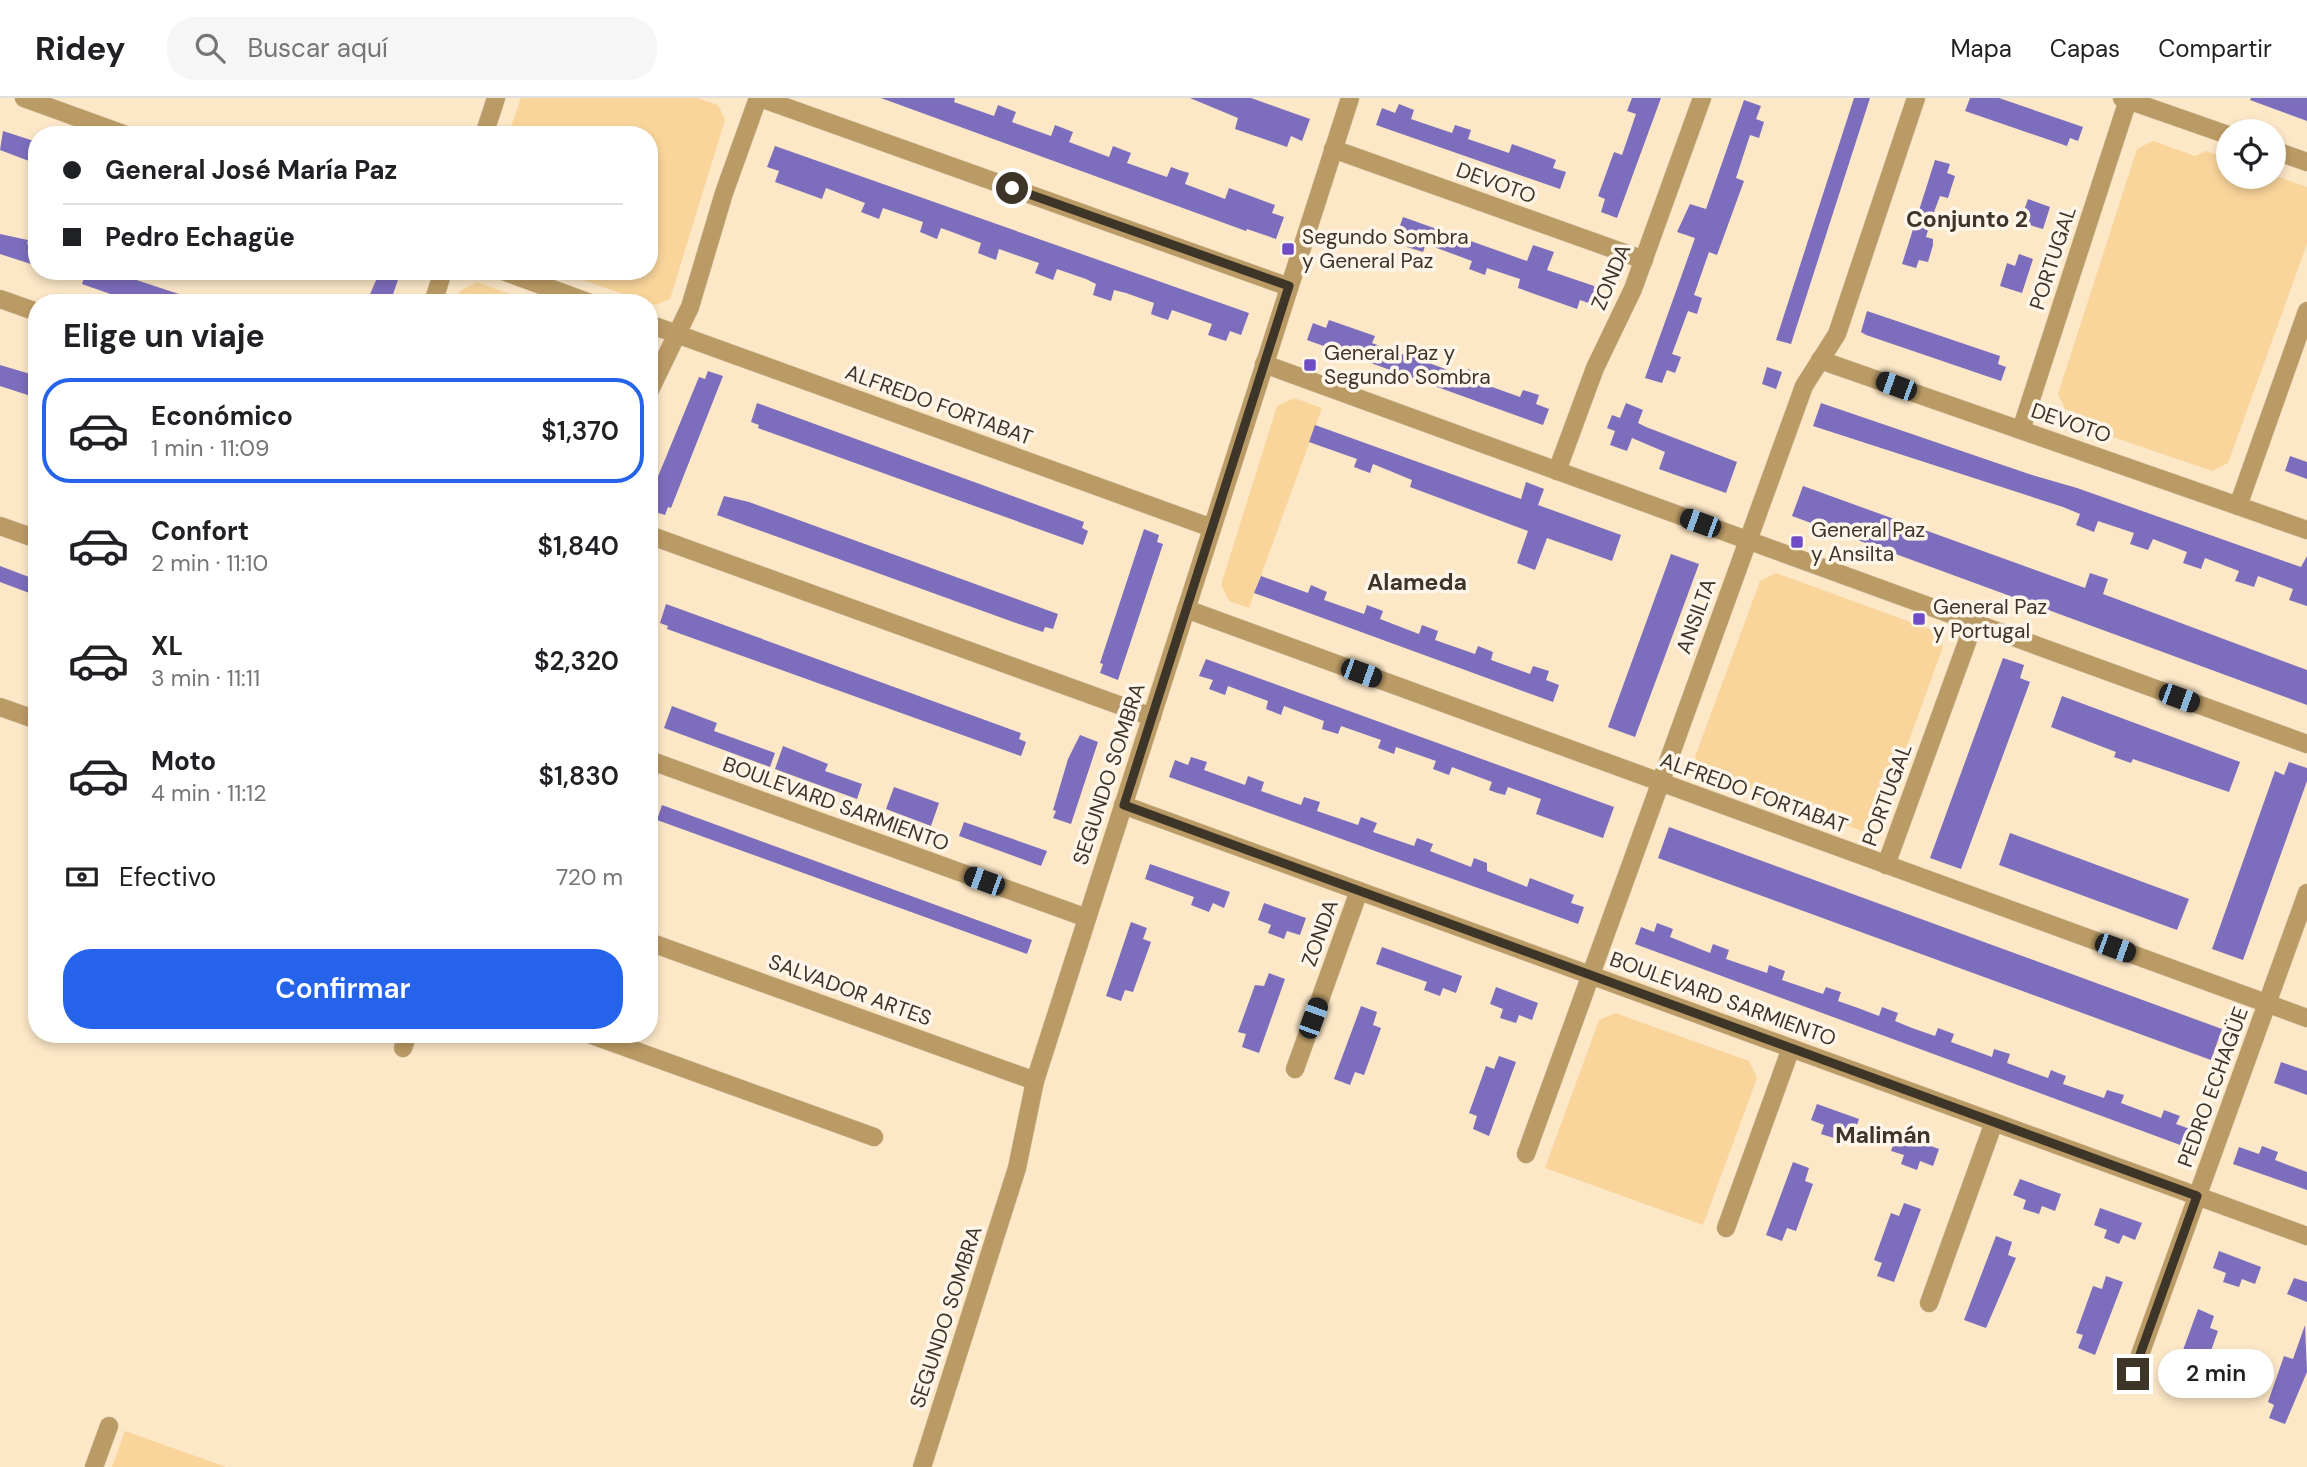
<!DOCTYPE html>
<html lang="es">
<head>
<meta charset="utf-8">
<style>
	:root { --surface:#fff; --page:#f6f6f6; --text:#202124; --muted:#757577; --line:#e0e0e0; --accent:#2563eb }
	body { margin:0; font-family:"DM Sans",sans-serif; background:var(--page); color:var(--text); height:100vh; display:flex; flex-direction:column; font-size:26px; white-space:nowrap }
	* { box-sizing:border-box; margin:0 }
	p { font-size:23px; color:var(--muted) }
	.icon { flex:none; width:38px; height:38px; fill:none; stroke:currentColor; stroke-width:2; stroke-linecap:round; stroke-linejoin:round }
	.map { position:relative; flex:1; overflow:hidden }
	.sheet { position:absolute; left:28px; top:196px; width:630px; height:749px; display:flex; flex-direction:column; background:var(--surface); border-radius:28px; box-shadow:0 4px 10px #0003 }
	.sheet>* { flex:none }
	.guide { position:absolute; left:28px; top:28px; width:630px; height:154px; border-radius:28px; box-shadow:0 4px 10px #0003; display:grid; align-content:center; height:154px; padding:0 35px; background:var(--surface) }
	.buttons { position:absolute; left:2216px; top:21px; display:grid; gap:14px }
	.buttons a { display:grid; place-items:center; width:70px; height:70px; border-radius:50%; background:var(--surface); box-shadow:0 4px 10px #0003; font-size:35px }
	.end { position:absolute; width:32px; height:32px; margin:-16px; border:9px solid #3d3528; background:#fff; box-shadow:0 0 0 4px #fff }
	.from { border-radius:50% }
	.bubble { position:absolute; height:49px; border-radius:24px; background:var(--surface); box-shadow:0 4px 10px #0003; font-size:23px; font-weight:600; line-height:49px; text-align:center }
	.car { position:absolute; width:21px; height:42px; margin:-21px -10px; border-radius:9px; box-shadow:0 0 5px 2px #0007; background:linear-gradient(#222 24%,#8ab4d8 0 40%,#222 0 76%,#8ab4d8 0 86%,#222 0) }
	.guide b { display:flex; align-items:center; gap:24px; height:66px; font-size:26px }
	.guide b+b { border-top:2px solid var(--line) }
	.guide i { width:18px; height:18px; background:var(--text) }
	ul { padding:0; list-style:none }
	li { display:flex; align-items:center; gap:21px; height:105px; margin:0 14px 10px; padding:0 21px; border:4px solid transparent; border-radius:28px }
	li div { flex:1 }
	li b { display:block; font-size:26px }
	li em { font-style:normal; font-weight:600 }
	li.selected { border-color:var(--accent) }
	li>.icon { width:63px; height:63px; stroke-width:1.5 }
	h2 { padding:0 35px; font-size:32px; line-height:84px }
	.pay { display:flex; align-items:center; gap:18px; height:77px; padding:0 35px; font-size:26px }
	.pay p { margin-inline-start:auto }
	.cta { display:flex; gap:14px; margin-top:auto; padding:14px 35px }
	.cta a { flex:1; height:80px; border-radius:28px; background:var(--accent); color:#fff; font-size:28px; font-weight:600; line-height:80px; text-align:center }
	header { display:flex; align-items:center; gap:42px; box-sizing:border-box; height:98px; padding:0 35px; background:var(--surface); border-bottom:2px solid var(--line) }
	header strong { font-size:33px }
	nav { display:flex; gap:38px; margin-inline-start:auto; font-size:24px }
	.search { width:490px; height:63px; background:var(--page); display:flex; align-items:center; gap:18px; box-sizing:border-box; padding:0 24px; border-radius:28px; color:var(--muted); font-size:26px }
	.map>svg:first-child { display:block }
</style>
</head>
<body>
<header>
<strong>Ridey</strong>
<div class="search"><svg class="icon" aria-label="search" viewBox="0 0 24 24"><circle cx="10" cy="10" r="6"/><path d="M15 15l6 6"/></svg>Buscar aquí</div>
<nav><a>Mapa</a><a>Capas</a><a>Compartir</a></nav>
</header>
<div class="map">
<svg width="2307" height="1369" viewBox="0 0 2307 1369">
	<rect width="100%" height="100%" fill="#fce7c7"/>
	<g fill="#f9d59b">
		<polygon points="521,0 697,0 718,7 725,22 670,201 656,207 556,173 649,173 649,37 508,37"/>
		<polygon points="2153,43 2195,58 2206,53 2228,61 2228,79 2273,77 2307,89 2307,146 2228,365 2212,373 2113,339 2108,327 2065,311 2058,296 2137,51"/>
		<polygon points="477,184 534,205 456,205 460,193"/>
		<polygon points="1294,300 1322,310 1249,510 1229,503 1221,487 1277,308"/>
		<polygon points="1776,475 1935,533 1943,549 1879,725 1862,733 1703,675 1695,659 1760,483"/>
		<polygon points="1615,915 1749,963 1757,980 1703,1127 1545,1070 1599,922"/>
		<polygon points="125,1333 226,1369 112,1369"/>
	</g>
	<g fill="#7d6dbd">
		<polygon points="881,0 955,0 954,4 994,18 998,7 1016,14 1012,24 1051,38 1055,27 1073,34 1069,44 1109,59 1113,48 1131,55 1127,65 1167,79 1171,69 1179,72 1189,75 1185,86 1225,101 1229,90 1275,107 1272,115 1284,119 1276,141 1247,131 1246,133"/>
		<polygon points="1190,0 1251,0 1310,21 1302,43 1291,38 1287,49 1235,31 1238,20"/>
		<polygon points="1632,0 1661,0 1617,120 1601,114 1605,101 1598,98 1614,54 1622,57 1636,16 1627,13"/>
		<polygon points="1854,0 1870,0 1791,246 1776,242"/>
		<polygon points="1970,0 1999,0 2083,29 2078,43 2070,40 2067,48 1965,13"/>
		<polygon points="2251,0 2307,0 2307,23 2250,2"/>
		<polygon points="1744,2 1761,8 1756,21 1764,24 1759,40 1750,37 1736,80 1744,83 1717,157 1709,154 1694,197 1702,200 1697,216 1688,213 1672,256 1681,259 1675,275 1667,272 1662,285 1645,280 1695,140 1677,134 1690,106 1706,111"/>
		<polygon points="1399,6 1414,12 1411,21 1452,35 1455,27 1471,32 1468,41 1509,55 1512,46 1556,62 1553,70 1566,74 1560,91 1376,27 1382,10 1395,15"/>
		<polygon points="3,33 37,44 37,66 0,52"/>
		<polygon points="775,48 1249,215 1241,237 1230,233 1226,243 1208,237 1212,226 1172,212 1168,222 1159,219 1151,216 1154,205 1126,195 1114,192 1111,203 1093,197 1096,186 1086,181 1057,171 1053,182 1035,175 1039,165 999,151 996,162 978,155 981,145 952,134 941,130 937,141 920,134 923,124 883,110 879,121 861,114 865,105 826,90 822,101 775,84 779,73 767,69"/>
		<polygon points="1935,62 1950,66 1947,75 1955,78 1948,100 1940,98 1931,122 1926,139 1933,141 1933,147 1928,164 1919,162 1916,170 1902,166"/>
		<polygon points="2028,101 2050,109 2043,131 2020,124"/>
		<polygon points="1403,119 1527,163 1533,147 1554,154 1547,172 1600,190 1594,207 1580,202 1577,211 1518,190 1520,181 1487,170 1485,177 1469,171 1472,163 1426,146 1423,154 1407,149 1410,140 1397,136"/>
		<polygon points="0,136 28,142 27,146 37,149 37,168 0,156"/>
		<polygon points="2019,156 2033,161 2022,195 2000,188 2007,165 2015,168"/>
		<polygon points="86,173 109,173 194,201 194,205 136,205 82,186"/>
		<polygon points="380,173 401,173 390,205 370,205 368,201"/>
		<polygon points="1867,213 2000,258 1998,266 2006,269 2001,283 1866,237 1861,234"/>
		<polygon points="1329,222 1375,238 1372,245 1410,259 1413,250 1429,256 1426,264 1465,278 1468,271 1484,277 1481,285 1520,299 1523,292 1539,297 1536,306 1549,311 1543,327 1307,242 1313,225 1326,230"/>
		<polygon points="0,267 37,278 37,300 0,288"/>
		<polygon points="1767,269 1782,274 1776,291 1762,286"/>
		<polygon points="708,273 723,278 671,410 668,409 665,417 649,412 652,393 699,279 705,281"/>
		<polygon points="757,305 1084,424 1082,430 1088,433 1083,447 758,330 759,327 751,324"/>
		<polygon points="1626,305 1643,312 1638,325 1646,329 1737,364 1726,395 1659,371 1665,354 1632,340 1627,353 1610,347 1615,333 1607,330 1612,317 1620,320"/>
		<polygon points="1821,305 2029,376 2077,390 2301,469 2307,458 2307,508 2289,502 2293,491 2258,478 2254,489 2245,486 2235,483 2239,473 2205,460 2201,471 2183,465 2187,454 2153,441 2148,452 2130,446 2134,435 2098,423 2094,434 2076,427 2080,416 2063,409 1813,328"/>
		<polygon points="1315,327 1521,401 1526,384 1544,391 1538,407 1621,437 1612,463 1547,440 1535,472 1517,465 1528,433 1410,389 1412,382 1373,366 1370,375 1354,369 1357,361 1309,344"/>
		<polygon points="2290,358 2307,364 2307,381 2285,373"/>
		<polygon points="1803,388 2085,490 2090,475 2108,481 2103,496 2307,572 2307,607 1792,418"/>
		<polygon points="724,398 749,404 1058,516 1053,531 1045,529 1043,534 1016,525 717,417"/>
		<polygon points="1144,431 1159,437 1157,444 1163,446 1118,582 1100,575 1103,566 1100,565"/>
		<polygon points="1671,456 1699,466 1635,639 1608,629"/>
		<polygon points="0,468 37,482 32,496 0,484"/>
		<polygon points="1261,478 1308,495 1311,487 1327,494 1324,502 1364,516 1367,507 1383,513 1380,521 1419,536 1422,527 1438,533 1435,542 1475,556 1478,548 1493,554 1491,562 1530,576 1533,568 1549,573 1546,582 1559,587 1553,604 1254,495"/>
		<polygon points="666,506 1021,635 1019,641 1026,644 1021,658 667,531 668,528 660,525"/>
		<polygon points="2003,560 2024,567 2020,580 2030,584 1961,771 1930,760"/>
		<polygon points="1206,561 1614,709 1603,740 1536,716 1541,701 1508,689 1505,697 1497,695 1489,692 1492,684 1452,669 1449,677 1433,671 1436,663 1396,649 1394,656 1378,650 1381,642 1341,628 1338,636 1322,631 1324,623 1284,608 1281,617 1266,611 1268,603 1228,588 1225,597 1209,591 1213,582 1199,578"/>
		<polygon points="2062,598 2240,664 2229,694 2133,661 2131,665 2114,659 2116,654 2051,629"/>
		<polygon points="672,608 717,625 714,633 775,655 770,669 664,630"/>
		<polygon points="1080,637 1098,644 1071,726 1053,720 1056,713 1053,712 1068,661"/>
		<polygon points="783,648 828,666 825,673 862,686 857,701 775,671"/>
		<polygon points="1191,659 1207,664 1204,672 1245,687 1248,678 1264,684 1261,693 1301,707 1304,699 1320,704 1317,713 1358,727 1361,719 1377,725 1373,734 1414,748 1417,740 1433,746 1430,753 1471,769 1474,760 1487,765 1487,773 1527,789 1530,780 1574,797 1571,805 1584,809 1578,826 1169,679 1175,662 1188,667"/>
		<polygon points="2289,664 2307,670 2307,683 2243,862 2212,851 2275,673 2284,677"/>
		<polygon points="894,689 939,705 931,728 886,711"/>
		<polygon points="662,707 1032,842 1027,856 657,722"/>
		<polygon points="964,724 1047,753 1041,768 959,738"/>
		<polygon points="1669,729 2222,931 2211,962 1658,760"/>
		<polygon points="2010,735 2189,801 2177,832 1999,767"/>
		<polygon points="1150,766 1230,794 1224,810 1213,805 1209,814 1191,807 1194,799 1145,781"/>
		<polygon points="1264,805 1306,820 1300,837 1287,833 1284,841 1268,835 1271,827 1258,822"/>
		<polygon points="1131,824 1147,830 1143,841 1151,844 1133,894 1125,892 1121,903 1106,898"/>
		<polygon points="1657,825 1673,831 1670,839 1710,855 1713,846 1729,852 1726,861 1767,875 1769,867 1785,873 1782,882 1823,896 1826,889 1841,894 1838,903 1858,910 1879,918 1882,909 1898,915 1895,923 1912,930 1935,938 1938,930 1954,936 1951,944 1992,959 1994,951 2010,956 2007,965 2048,980 2051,972 2058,975 2066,978 2063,986 2104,1000 2107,992 2124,997 2121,1005 2161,1020 2164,1012 2180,1018 2176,1026 2190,1031 2183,1048 1635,846 1641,829 1654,834"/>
		<polygon points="1382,849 1462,878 1456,895 1443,890 1440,898 1424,892 1427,884 1376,866"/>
		<polygon points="1269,875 1285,881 1259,955 1242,949 1246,936 1238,934 1255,887 1264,888"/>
		<polygon points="1496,889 1538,905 1532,922 1519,917 1516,925 1500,920 1503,911 1490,906"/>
		<polygon points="1361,908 1377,914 1373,927 1381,930 1364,977 1355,974 1350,987 1334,981"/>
		<polygon points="1499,958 1516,964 1489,1038 1473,1031 1477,1018 1469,1015 1486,968 1494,971"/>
		<polygon points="2281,964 2307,973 2307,997 2274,985"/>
		<polygon points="1817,1006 1859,1021 1853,1038 1840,1033 1837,1041 1821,1036 1824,1027 1811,1022"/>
		<polygon points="1897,1036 1939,1051 1933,1068 1920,1063 1917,1072 1901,1066 1904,1057 1891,1053"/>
		<polygon points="2262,1048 2278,1054 2275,1062 2307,1074 2307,1092 2233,1066 2239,1049 2259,1056"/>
		<polygon points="1793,1064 1809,1070 1805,1083 1813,1086 1796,1133 1787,1130 1782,1143 1766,1137"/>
		<polygon points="2020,1081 2061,1096 2055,1113 2042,1108 2039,1116 2023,1111 2026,1102 2013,1097"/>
		<polygon points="1904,1105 1921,1111 1894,1184 1877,1178 1882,1165 1874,1162 1891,1115 1899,1118"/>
		<polygon points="2100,1110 2142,1125 2135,1142 2123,1137 2119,1146 2104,1140 2107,1132 2094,1127"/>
		<polygon points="1996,1138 2012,1144 2008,1157 2016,1160 1986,1230 1964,1222"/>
		<polygon points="2219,1153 2261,1169 2255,1186 2242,1181 2239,1189 2223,1184 2226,1175 2213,1170"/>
		<polygon points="2106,1178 2123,1184 2095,1257 2078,1250 2083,1237 2076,1235 2093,1188 2102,1191"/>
		<polygon points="2294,1180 2307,1184 2307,1204 2287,1196"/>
		<polygon points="2198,1211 2214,1218 2210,1230 2218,1233 2201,1281 2193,1278 2188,1291 2171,1285"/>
		<polygon points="2305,1227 2307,1274 2285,1326 2269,1320 2274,1307 2268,1304 2284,1258 2293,1261"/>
	</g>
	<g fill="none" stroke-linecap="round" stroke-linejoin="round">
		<defs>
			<g id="minor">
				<polyline points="24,0 126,37"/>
				<polyline points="760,0 1289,189"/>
				<polyline points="2122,0 2228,37"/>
				<polyline points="484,37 496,0"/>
				<polyline points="1333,51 1644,162"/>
				<polyline points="2273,52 2307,64"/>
				<polyline points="503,173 590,205"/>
				<polyline points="0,201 37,214"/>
				<polyline points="433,205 443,173"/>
				<polyline points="649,226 1212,430"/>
				<polyline points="1820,262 2307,432"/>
				<polyline points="1264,266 2307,646"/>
				<polyline points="649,294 690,209 724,95 758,0"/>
				<polyline points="2021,332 2128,2"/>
				<polyline points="1557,373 1595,270 1633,191 1702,0"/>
				<polyline points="2238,408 2307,213"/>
				<polyline points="0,428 37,441"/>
				<polyline points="649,437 1152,619"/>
				<polyline points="1186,511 2307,920"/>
				<polyline points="0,609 37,622"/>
				<polyline points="649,662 1087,820"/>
				<polyline points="1123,707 2307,1138"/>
				<polyline points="1886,767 1974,525"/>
				<polyline points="649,844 1035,983"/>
				<polyline points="589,936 874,1039"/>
				<polyline points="403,950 408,936"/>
				<polyline points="1295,971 1359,793"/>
				<polyline points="1526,1056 1804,288 1837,236 1916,0"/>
				<polyline points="1726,1130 1791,950"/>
				<polyline points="1929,1205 1994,1024"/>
				<polyline points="2133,1276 2307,795"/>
				<polyline points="94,1369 109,1328"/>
				<polyline points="922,1369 1017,1070 1035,983 1350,0"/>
			</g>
		</defs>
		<use href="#minor" stroke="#d6c3a7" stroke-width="19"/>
		<use href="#minor" stroke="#bb9b65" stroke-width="18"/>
	</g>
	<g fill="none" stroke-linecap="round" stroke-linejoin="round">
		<polyline stroke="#3d3528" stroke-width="9" points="1012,90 1289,188 1124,707 2197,1098 2133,1276"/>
	</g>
	<g fill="#6d4cc5" stroke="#fff6e9" stroke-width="2.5">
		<rect x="1281" y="144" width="14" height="14" rx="3.5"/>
		<rect x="1303" y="260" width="14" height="14" rx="3.5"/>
		<rect x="1790" y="437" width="14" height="14" rx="3.5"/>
		<rect x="1912" y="514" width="14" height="14" rx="3.5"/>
	</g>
	<g text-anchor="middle" stroke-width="7" stroke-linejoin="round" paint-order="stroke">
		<g font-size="21" fill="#3d3528" stroke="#fff6e9">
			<text transform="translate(1496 85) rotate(20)" y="7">DEVOTO</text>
			<text transform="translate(2053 160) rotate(-72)" y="7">PORTUGAL</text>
			<text transform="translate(1611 179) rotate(-67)" y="7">ZONDA</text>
			<text transform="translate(939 307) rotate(20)" y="7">ALFREDO FORTABAT</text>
			<text transform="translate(2071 325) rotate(19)" y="7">DEVOTO</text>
			<text transform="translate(1696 518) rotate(-70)" y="7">ANSILTA</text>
			<text transform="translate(1109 676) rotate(-72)" y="7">SEGUNDO SOMBRA</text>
			<text transform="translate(1754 695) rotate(20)" y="7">ALFREDO FORTABAT</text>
			<text transform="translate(1887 697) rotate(-70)" y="7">PORTUGAL</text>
			<text transform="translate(836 706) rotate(20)" y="7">BOULEVARD SARMIENTO</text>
			<text transform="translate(1320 835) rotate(-70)" y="7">ZONDA</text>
			<text transform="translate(850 892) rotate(20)" y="7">SALVADOR ARTES</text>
			<text transform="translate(1723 901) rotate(20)" y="7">BOULEVARD SARMIENTO</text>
			<text transform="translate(2213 989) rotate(-70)" y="7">PEDRO ECHAGÜE</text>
			<text transform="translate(946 1219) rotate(-72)" y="7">SEGUNDO SOMBRA</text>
		</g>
		<g font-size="21" fill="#3d3528" stroke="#fff6e9" text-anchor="start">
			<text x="1302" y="146">Segundo Sombra<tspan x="1302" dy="24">y General Paz</tspan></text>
			<text x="1324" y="262">General Paz y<tspan x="1324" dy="24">Segundo Sombra</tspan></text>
			<text x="1811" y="439">General Paz<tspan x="1811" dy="24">y Ansilta</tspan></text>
			<text x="1933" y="516">General Paz<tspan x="1933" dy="24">y Portugal</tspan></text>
		</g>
		<g font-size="23" font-weight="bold" fill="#3d3528" stroke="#fff6e9">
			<text x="1967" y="129">Conjunto 2</text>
			<text x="1417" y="492">Alameda</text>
			<text x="1883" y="1045">Malimán</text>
		</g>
	</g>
</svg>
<div class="buttons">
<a><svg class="icon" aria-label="locate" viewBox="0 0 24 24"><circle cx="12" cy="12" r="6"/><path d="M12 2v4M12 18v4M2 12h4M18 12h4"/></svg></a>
</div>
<i class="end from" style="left:1012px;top:90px"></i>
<i class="end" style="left:2133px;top:1276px"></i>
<div class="bubble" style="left:2158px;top:1251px;width:116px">2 min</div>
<i class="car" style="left:1896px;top:288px;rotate:290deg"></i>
<i class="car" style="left:1700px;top:425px;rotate:290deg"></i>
<i class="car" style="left:1361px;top:575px;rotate:110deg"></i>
<i class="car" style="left:2179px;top:600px;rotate:110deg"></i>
<i class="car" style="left:984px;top:783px;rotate:290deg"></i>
<i class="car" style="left:2115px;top:850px;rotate:110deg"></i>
<i class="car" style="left:1313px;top:920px;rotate:20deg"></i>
<div class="guide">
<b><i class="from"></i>General José María Paz</b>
<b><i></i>Pedro Echagüe</b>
</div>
<section class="sheet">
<h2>Elige un viaje</h2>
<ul>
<li class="selected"><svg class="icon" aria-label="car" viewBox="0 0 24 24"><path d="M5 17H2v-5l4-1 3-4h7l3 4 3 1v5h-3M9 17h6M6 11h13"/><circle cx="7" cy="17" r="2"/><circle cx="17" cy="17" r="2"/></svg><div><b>Económico</b><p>1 min · 11:09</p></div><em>$1,370</em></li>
<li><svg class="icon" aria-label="car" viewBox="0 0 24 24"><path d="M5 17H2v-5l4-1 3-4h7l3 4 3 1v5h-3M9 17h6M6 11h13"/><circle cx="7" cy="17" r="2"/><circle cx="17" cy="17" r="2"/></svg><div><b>Confort</b><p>2 min · 11:10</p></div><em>$1,840</em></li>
<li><svg class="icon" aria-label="car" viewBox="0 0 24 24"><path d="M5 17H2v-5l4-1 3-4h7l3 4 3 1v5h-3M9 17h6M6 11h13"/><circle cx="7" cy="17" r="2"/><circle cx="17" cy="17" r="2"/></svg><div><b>XL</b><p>3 min · 11:11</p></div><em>$2,320</em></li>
<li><svg class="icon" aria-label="car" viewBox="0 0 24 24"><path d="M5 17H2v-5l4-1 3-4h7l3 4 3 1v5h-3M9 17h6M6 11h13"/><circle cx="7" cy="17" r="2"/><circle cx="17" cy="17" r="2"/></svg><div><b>Moto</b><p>4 min · 11:12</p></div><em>$1,830</em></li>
</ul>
<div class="pay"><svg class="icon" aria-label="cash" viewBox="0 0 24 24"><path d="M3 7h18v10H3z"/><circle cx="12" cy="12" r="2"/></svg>Efectivo<p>720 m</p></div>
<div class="cta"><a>Confirmar</a></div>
</section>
</div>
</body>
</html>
